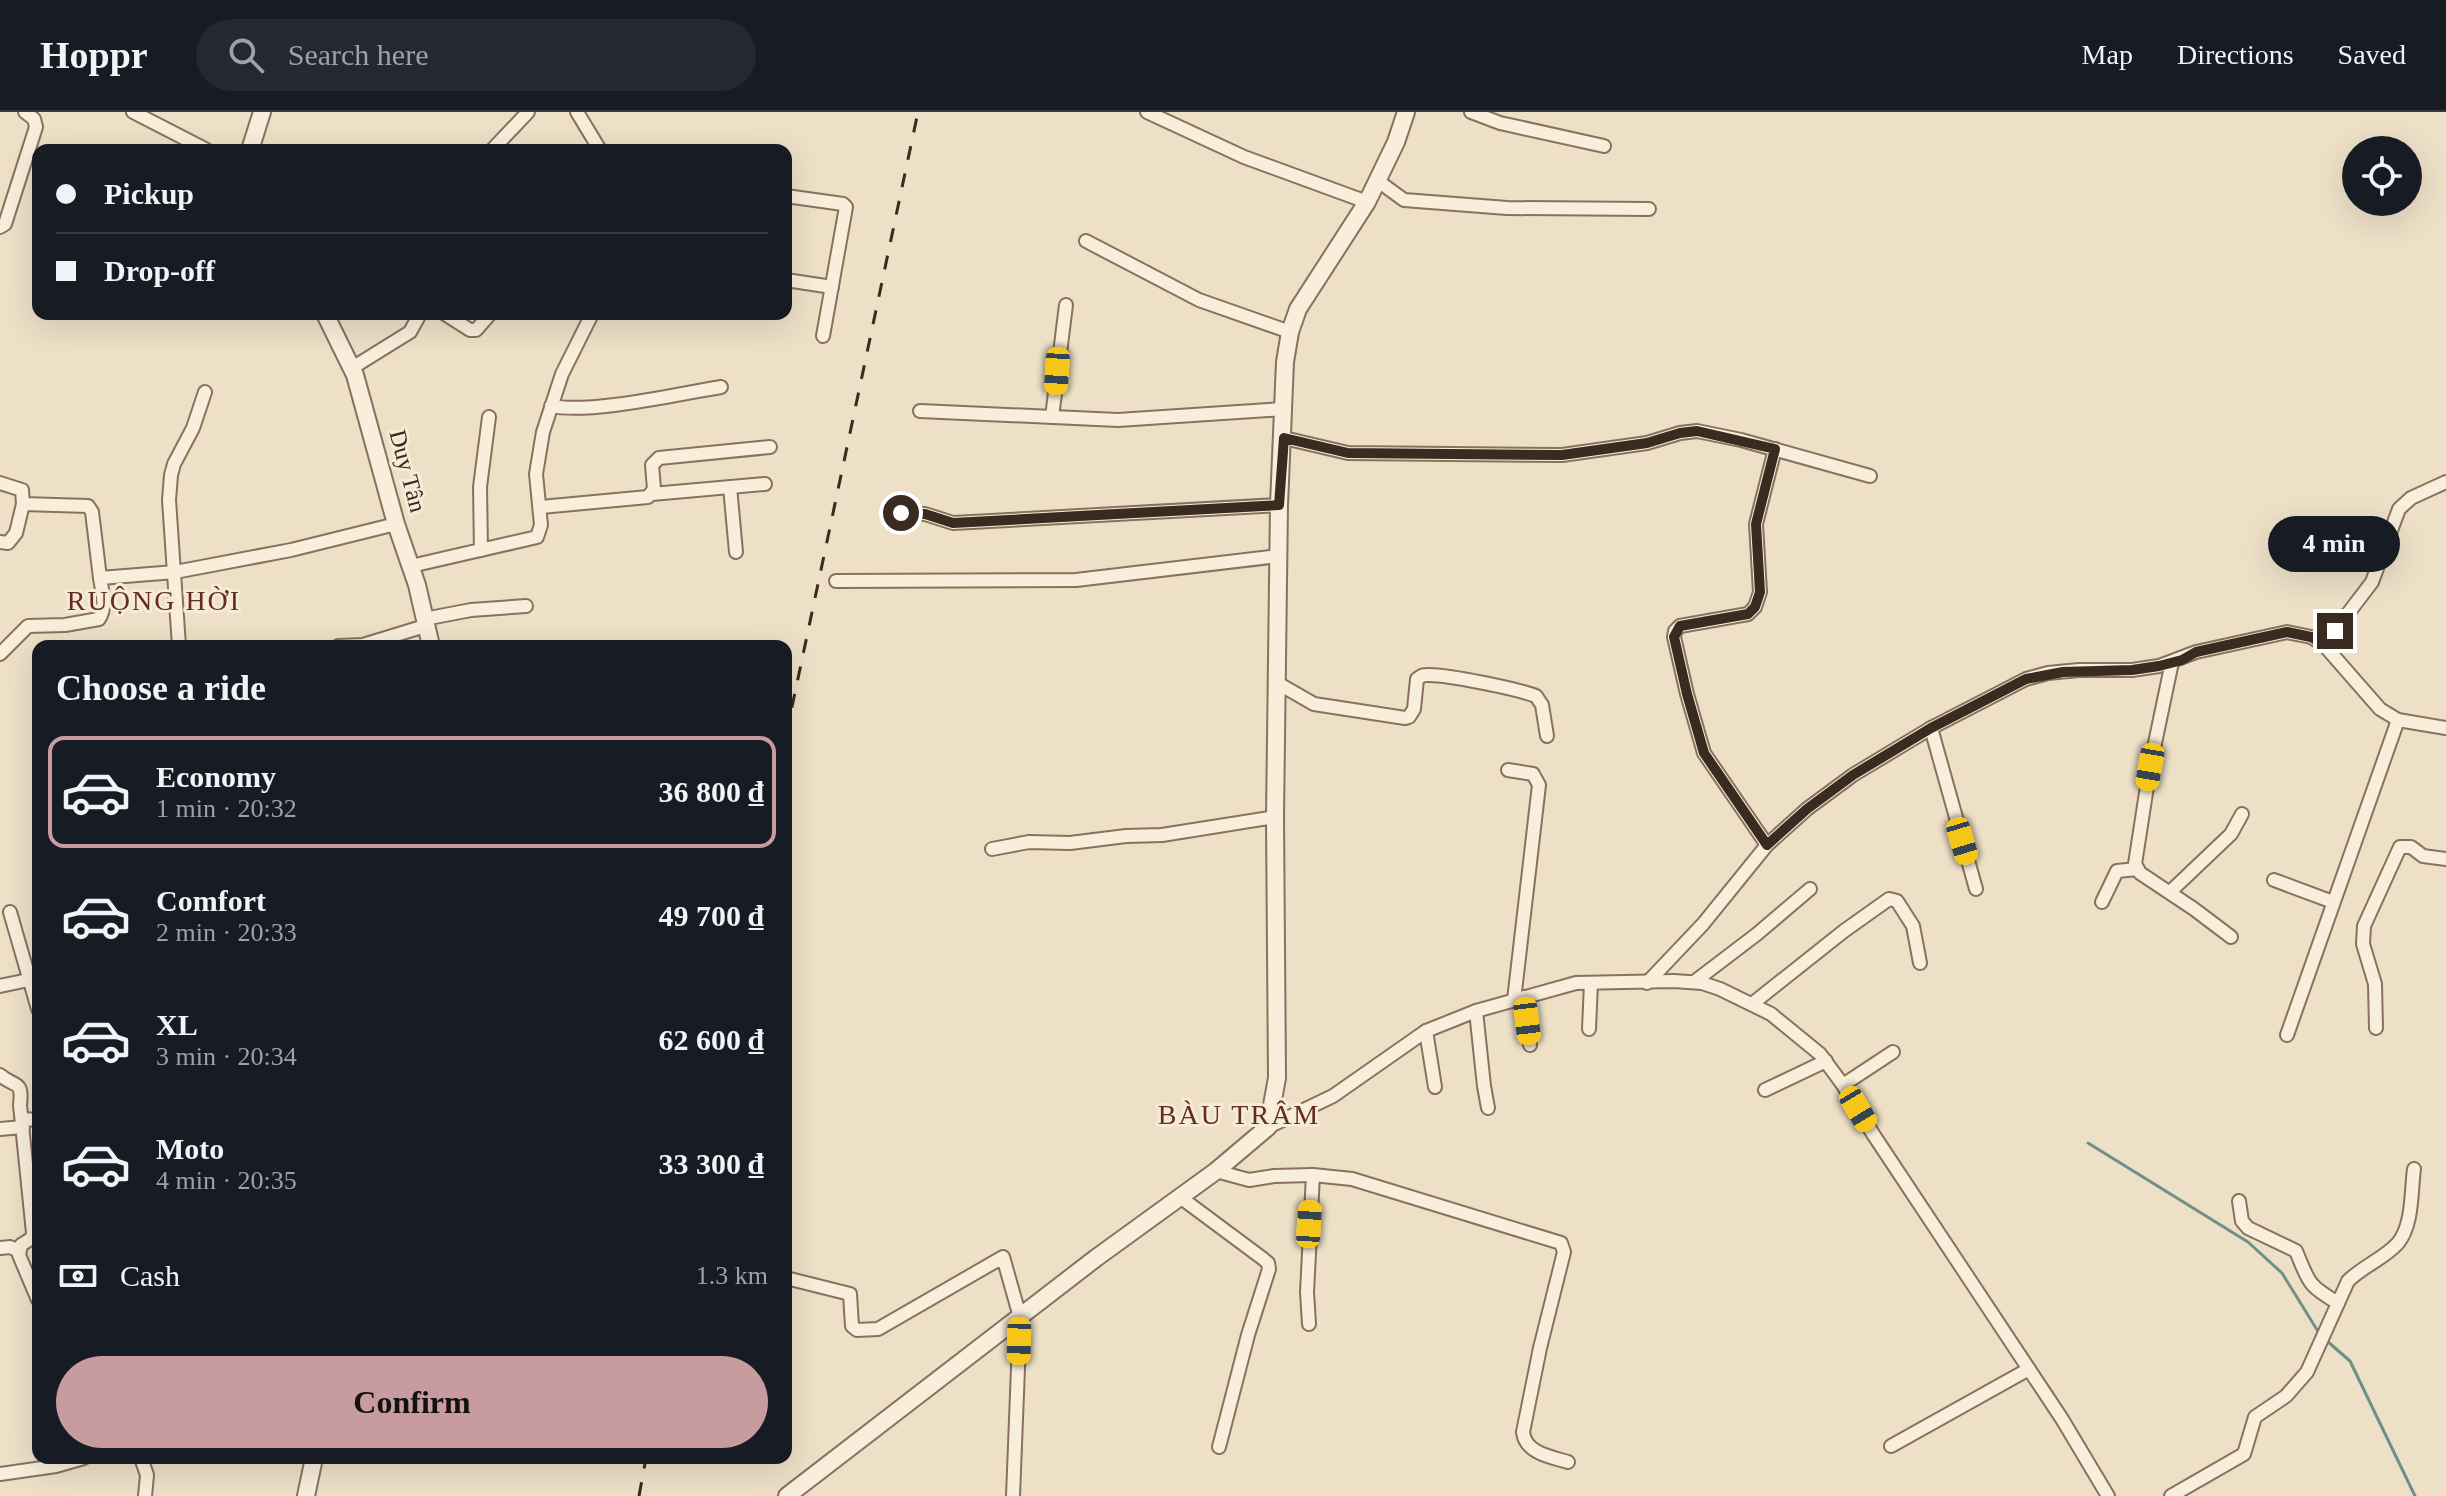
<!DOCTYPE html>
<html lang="en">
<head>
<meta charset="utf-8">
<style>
	:root { --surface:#171b24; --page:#242831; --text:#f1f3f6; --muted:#9ea1a6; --line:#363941; --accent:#c89b9f }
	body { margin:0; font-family:Georgia,serif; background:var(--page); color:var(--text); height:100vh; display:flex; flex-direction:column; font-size:30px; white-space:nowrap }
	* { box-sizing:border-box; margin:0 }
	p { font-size:26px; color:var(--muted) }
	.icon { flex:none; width:44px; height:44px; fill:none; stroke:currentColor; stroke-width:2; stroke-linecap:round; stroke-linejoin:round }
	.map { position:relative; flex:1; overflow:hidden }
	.panel { position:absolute; left:32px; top:528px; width:760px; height:824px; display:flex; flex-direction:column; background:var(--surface); border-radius:16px; box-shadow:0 8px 32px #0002 }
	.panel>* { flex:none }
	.top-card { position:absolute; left:32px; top:32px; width:760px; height:176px; border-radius:16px; box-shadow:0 8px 32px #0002; display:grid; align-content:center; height:176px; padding:0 24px; background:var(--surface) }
	.fabs { position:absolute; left:2342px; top:24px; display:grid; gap:16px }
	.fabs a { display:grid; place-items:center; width:80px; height:80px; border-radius:50%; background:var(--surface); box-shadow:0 8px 32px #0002; font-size:40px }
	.end { position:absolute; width:36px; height:36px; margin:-18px; border:10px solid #3a2b20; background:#fff; box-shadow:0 0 0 4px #fff }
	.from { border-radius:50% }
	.bubble { position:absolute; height:56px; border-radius:28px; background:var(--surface); box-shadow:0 8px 32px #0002; font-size:26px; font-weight:800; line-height:56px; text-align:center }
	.car { position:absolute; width:24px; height:48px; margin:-24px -12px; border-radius:10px; box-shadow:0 0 6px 2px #0007; background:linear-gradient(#f5c518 24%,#345 0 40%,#f5c518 0 76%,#345 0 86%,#f5c518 0) }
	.top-card b { display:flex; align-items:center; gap:28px; height:76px; font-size:30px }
	.top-card b+b { border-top:2px solid var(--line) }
	.top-card i { width:20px; height:20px; background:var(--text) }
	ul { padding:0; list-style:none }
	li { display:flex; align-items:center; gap:24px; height:112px; margin:0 16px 12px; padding:0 8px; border:4px solid transparent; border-radius:16px }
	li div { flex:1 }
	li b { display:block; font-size:30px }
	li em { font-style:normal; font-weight:800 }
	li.current { border-color:var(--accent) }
	li>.icon { width:72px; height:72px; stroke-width:1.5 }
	h2 { padding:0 24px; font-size:36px; line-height:96px }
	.pay { display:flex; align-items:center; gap:20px; height:88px; padding:0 24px; font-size:30px }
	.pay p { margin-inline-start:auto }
	.button { display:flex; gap:16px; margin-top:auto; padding:16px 24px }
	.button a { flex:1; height:92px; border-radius:48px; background:var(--accent); color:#111; font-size:32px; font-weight:800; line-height:92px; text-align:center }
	header { display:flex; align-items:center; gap:48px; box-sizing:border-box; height:112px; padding:0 40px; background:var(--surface); border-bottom:2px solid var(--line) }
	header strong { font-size:38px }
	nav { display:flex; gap:44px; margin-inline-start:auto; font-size:28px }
	.search { width:560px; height:72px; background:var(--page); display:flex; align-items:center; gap:20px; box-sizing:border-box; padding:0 28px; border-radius:44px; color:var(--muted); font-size:30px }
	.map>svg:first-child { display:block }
</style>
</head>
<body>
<header>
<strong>Hoppr</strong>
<div class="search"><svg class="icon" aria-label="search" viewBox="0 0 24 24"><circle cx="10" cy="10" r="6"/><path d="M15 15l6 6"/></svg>Search here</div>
<nav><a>Map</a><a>Directions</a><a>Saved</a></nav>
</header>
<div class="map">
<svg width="2446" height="1384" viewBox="0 0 2446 1384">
	<rect width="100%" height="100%" fill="#ede0c7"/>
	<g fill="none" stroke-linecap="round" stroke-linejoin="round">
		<g stroke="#6f9086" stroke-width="3">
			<polyline points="2088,1031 2248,1130 2282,1161 2319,1221"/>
			<polyline points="2327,1229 2350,1249 2415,1384"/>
		</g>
		<defs>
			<g id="minor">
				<polyline points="133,0 207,38"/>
				<polyline points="577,0 600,38"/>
				<polyline points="1147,0 1244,45 1367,90"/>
				<polyline points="1471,0 1500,11 1604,34"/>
				<polyline points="492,38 528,0"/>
				<polyline points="1378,69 1404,88 1507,96 1649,97"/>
				<polyline points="786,84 843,92 846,95 823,224"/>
				<polyline points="0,115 5,112 36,15 34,7 25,0"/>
				<polyline points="1086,129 1199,188 1290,220"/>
				<polyline points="786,168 832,175"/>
				<polyline points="445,202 470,218 476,218 490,202"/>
				<polyline points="352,256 410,220 420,202"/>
				<path d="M551,294c41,8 126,-12 170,-19"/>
				<polyline points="920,299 1118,308 1283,297"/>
				<polyline points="1052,305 1066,193"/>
				<polyline points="1284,326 1348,341 1562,343 1647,331 1680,321 1697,319 1741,328 1870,364"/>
				<polyline points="0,371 22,378 23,392"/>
				<polyline points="730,375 736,440"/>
				<polyline points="652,382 765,372"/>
				<polyline points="541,395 648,385 654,377 652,353 659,346 770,335"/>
				<polyline points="901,401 925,402 953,411 1279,393"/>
				<polyline points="0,430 8,431 16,421 23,392 88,394 92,400 100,466"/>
				<polyline points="481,438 480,375 489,305"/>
				<polyline points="411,454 537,425 541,413 536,362 543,320 562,262 592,202"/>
				<polyline points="836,469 1076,468 1279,444"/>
				<polyline points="424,507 471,498 526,494"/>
				<polyline points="2324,533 2372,470 2399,397 2411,386 2446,370"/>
				<polyline points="179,534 169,388 171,363 174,352 193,316 205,280"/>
				<polyline points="338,534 363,533 425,514"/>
				<path d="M0,542l28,-28 37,-1 34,-6c8,-12 3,-28 1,-41l75,-6 116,-22 105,-26"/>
				<polyline points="2172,550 2150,655 2135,752 2140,761 2194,797 2231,825"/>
				<path d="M1279,572l35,20 91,14 4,-1 5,-8 3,-30c6,-4 5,-4 12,-4 20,0 89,14 107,21l6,9 5,31"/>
				<polyline points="1931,616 1976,777"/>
				<polyline points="1508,658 1533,662 1539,673 1514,888"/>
				<polyline points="1767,733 1704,641 1687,582 1674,525 1675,519 1680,514 1748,502 1755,495 1760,480 1756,412 1775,337"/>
				<polyline points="992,737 1029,730 1070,731 1126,724 1162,723 1275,705"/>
				<polyline points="2274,768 2333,790"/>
				<polyline points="2170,780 2231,722 2242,702"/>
				<polyline points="2102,790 2117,759 2137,757"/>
				<polyline points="10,800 38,897"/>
				<polyline points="1694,870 1757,822 1810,777"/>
				<polyline points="1647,871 1703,812 1767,733 1807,697 1853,663 1931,616 2026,567 2048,561 2079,558 2132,558 2159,554 2196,540 2287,520 2311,525 2324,533 2380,597 2398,608 2446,616"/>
				<polyline points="0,874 38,866"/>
				<polyline points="1524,885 1530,933"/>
				<polyline points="1752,892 1844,819 1889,787 1897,789 1913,814 1920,851"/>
				<polyline points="1476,899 1484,974 1488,996"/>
				<polyline points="2376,916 2375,872 2363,832 2364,814 2400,735 2411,735 2423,744 2446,747"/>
				<polyline points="1589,917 1591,871"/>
				<polyline points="1426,919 1435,975"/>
				<polyline points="2287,923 2398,608"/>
				<path d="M0,963c15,13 23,4 20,30l13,128 -1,5 -11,7 -2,10 19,45"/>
				<polyline points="1843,973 1893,940"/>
				<polyline points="1765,978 1826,949"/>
				<polyline points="22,1007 38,1008"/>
				<polyline points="1268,1015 1333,984 1426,919 1476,899 1576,871 1674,869 1702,871 1720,877 1771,902 1820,942 1843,973 1873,1022 2062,1307 2108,1384"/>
				<polyline points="0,1017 23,1015"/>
				<path d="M1216,1059l33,9 25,-4 39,-1 39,4 209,64 3,9 -24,96 -17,84c2,21 28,25 45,30"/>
				<polyline points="1180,1085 1262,1146 1268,1151 1269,1157 1248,1223 1219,1335"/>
				<path d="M2239,1089l3,20 6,7 48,23c13,31 11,34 42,52"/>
				<polyline points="0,1136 10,1135 19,1139"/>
				<polyline points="786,1166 850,1182 852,1214 857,1218 878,1217 1003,1145 1020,1205 1013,1384"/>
				<polyline points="1309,1212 1307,1180 1313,1063"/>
				<polyline points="1891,1334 2029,1257"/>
				<polyline points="141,1346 147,1363 145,1384"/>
				<polyline points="0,1362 56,1354 84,1346"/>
				<path d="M2171,1384l73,-42 11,-37 31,-21 21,-24 41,-91c15,-15 37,-23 50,-38 15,-18 13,-52 16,-74"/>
			</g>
			<g id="tertiary">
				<polyline points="250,38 262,0"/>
				<polyline points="325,202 355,263 396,412 417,473 431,534"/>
				<polyline points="306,1384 314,1346"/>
				<polyline points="787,1384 1096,1146 1216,1059 1268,1015 1277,966 1275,705 1279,393 1285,250 1290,220 1298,197 1367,90 1396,30 1406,0"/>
			</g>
		</defs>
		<use href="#minor" stroke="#89725d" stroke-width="16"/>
		<use href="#tertiary" stroke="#89725d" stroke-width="20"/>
		<use href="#minor" stroke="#f8eedb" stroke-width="12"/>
		<use href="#tertiary" stroke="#f8eedb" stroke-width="16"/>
		<g stroke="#3a2b20" stroke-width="3" stroke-dasharray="14 14" stroke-linecap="butt">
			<polyline points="786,623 918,0"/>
			<polyline points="639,1384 646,1346"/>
		</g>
	</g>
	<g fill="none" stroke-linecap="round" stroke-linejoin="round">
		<polyline stroke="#3a2b20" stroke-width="10" points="901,401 925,402 953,411 1279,393 1284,326 1348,341 1562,343 1647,331 1680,321 1697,319 1775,337 1756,412 1760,480 1755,495 1748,502 1680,514 1674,525 1687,582 1704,641 1767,733 1807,697 1853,663 1931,616 2026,567 2063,560 2132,558 2159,554 2182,548 2196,540 2287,520 2311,525 2324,533 2335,519"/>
	</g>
	<g text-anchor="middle" stroke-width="6" stroke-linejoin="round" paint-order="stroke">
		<g font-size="24" fill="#3a2b20" stroke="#f5ebd7">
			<text transform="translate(408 359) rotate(75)" y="8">Duy Tân</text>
		</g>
		<g font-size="28" letter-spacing="2" fill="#652c21" stroke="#f5ebd7">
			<text x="154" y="498">RUỘNG HỜI</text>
			<text x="1239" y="1012">BÀU TRÂM</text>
		</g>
	</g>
</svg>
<div class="fabs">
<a><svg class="icon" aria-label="locate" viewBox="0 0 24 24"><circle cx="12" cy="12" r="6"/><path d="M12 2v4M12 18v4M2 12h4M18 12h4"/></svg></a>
</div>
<i class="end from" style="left:901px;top:401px"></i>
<i class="end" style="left:2335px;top:519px"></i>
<div class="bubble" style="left:2268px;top:404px;width:132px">4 min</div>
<i class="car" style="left:1057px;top:259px;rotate:184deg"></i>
<i class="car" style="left:2150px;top:655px;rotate:190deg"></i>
<i class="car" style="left:1962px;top:729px;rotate:163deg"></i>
<i class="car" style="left:1527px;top:909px;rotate:173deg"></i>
<i class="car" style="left:1858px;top:997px;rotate:149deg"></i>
<i class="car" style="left:1309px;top:1112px;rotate:4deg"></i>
<i class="car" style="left:1019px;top:1229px;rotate:181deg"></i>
<div class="top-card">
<b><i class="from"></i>Pickup</b>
<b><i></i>Drop-off</b>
</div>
<section class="panel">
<h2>Choose a ride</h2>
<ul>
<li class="current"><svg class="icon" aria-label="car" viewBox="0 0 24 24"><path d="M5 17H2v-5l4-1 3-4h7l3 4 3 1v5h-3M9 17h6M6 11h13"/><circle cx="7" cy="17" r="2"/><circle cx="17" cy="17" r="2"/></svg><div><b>Economy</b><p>1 min · 20:32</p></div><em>36 800 ₫</em></li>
<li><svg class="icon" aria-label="car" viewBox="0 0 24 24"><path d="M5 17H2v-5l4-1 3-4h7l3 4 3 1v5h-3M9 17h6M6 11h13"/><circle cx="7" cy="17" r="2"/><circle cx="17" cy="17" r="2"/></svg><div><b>Comfort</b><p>2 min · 20:33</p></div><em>49 700 ₫</em></li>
<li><svg class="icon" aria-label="car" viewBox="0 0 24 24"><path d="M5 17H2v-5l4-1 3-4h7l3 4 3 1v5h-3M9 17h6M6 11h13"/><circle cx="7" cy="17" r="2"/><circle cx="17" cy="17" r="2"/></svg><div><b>XL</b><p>3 min · 20:34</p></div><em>62 600 ₫</em></li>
<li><svg class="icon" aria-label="car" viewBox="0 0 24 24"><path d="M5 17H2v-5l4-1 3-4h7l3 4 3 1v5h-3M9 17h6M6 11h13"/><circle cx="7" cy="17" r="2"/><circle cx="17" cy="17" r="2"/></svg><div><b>Moto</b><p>4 min · 20:35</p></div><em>33 300 ₫</em></li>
</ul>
<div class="pay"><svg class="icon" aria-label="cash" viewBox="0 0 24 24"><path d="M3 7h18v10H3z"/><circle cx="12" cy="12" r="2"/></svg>Cash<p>1.3 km</p></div>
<div class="button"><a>Confirm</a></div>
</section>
</div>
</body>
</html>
